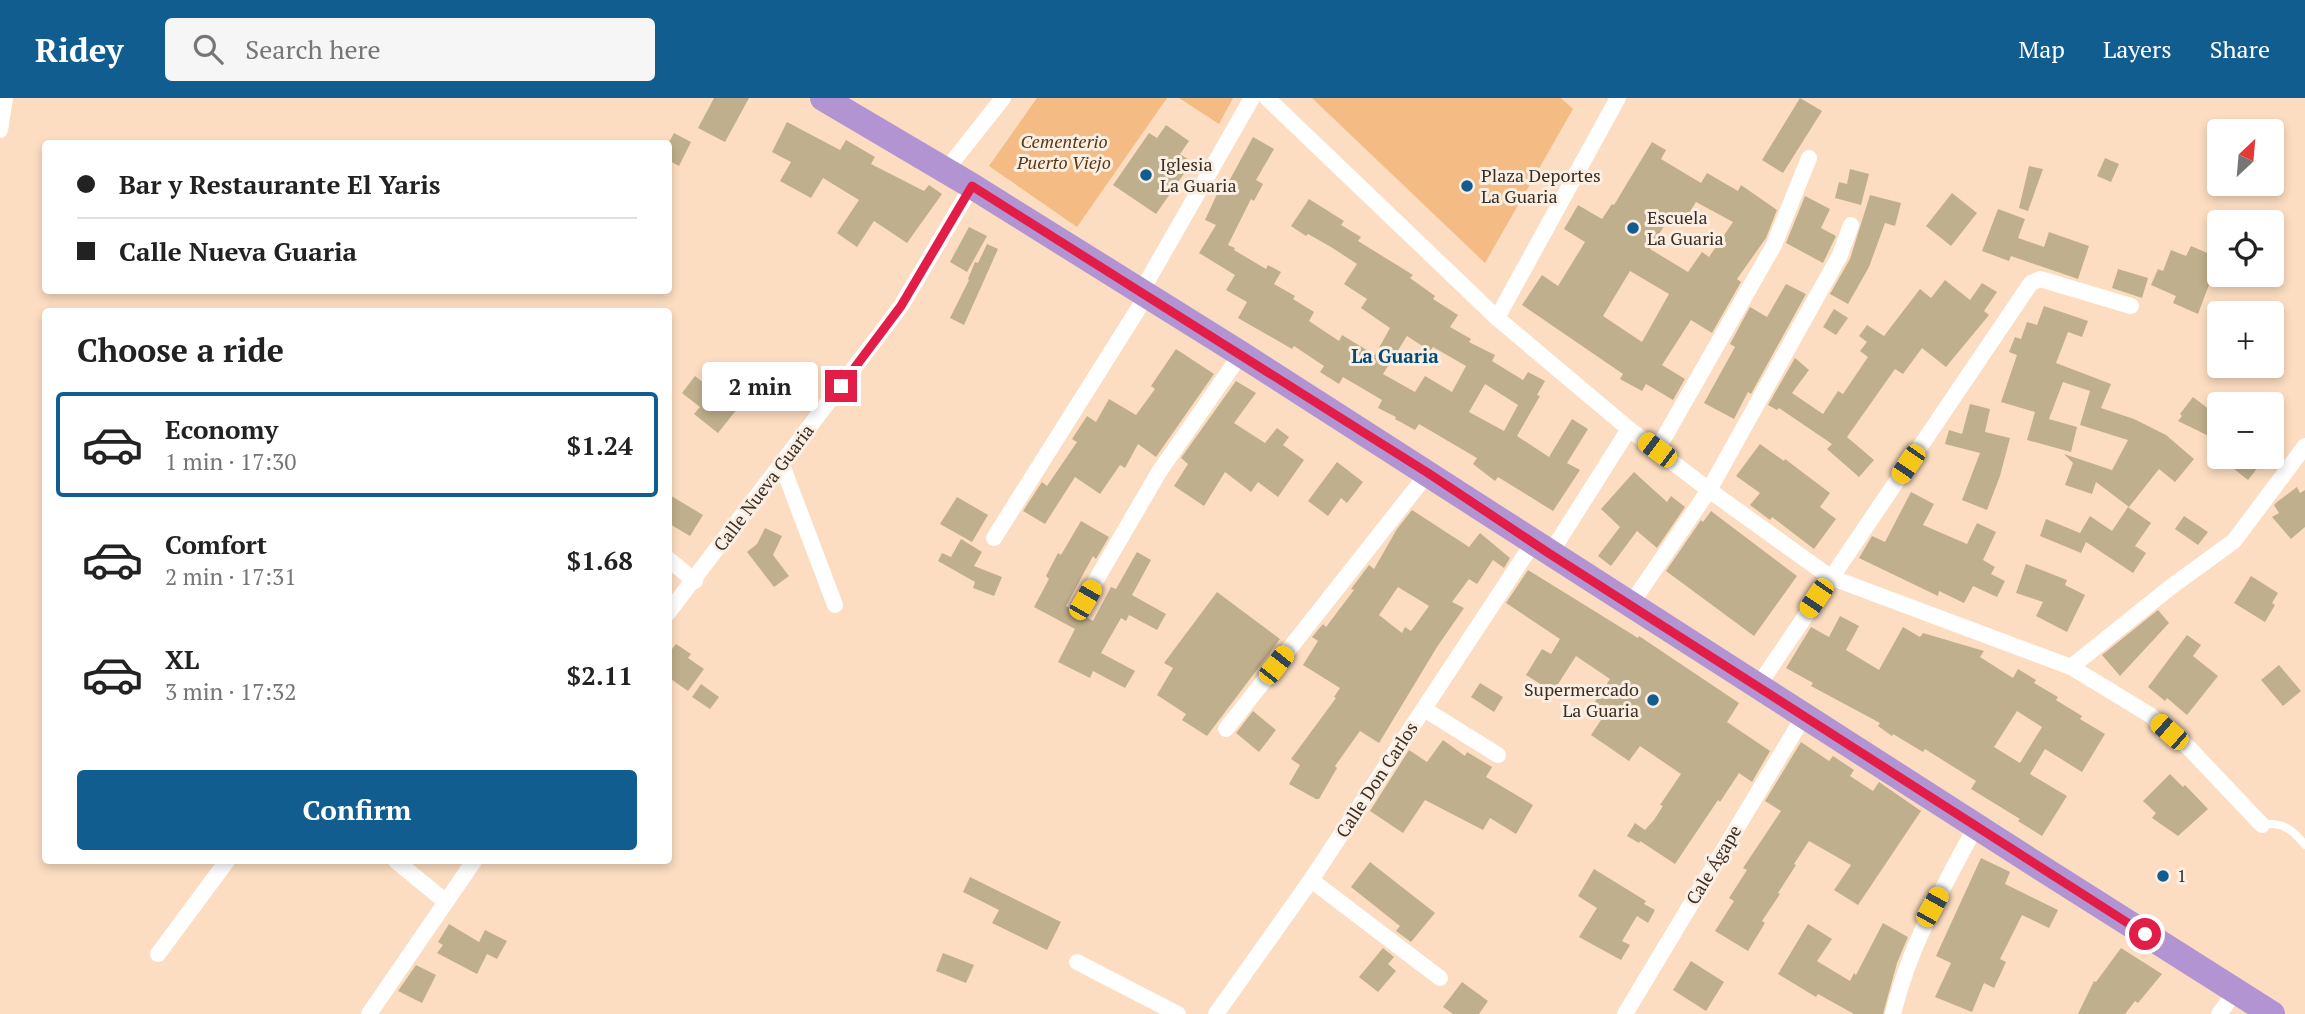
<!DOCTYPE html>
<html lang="en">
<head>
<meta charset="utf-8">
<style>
	:root { --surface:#fff; --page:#f6f6f6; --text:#222; --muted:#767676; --line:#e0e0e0; --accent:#115d90 }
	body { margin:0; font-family:"PT Serif",serif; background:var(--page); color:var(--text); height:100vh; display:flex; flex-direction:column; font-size:26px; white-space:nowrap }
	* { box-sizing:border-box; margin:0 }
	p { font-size:23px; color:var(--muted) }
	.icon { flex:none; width:38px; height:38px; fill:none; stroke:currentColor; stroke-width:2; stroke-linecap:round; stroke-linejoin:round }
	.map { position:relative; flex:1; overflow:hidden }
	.drawer { position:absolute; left:42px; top:210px; width:630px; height:556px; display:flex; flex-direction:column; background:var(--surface); border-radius:7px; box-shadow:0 4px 10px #0003 }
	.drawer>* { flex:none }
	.guide { position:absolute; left:42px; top:42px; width:630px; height:154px; border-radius:7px; box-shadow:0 4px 10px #0003; display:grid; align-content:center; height:154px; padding:0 35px; background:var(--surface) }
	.needle { width:46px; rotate:26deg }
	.controls { position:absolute; left:2207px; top:21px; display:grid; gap:14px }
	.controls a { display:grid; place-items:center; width:77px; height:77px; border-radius:7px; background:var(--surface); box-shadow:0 4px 10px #0003; font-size:35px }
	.end { position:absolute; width:32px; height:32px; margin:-16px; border:9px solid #e11d48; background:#fff; box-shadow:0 0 0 4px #fff }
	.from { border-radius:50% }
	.bubble { position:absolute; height:49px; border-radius:7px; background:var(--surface); box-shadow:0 4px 10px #0003; font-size:23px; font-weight:800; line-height:49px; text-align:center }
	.car { position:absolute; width:21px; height:42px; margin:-21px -10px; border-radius:9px; box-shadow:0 0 5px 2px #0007; background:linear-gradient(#f5c518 24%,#345 0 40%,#f5c518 0 76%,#345 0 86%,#f5c518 0) }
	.guide b { display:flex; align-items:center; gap:24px; height:66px; font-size:26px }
	.guide b+b { border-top:2px solid var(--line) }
	.guide i { width:18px; height:18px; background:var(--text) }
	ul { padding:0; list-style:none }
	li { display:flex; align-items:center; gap:21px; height:105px; margin:0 14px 10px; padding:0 21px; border:4px solid transparent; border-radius:7px }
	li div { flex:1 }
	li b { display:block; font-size:26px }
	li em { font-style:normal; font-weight:800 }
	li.on { border-color:var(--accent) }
	li>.icon { width:63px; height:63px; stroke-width:1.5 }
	h2 { padding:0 35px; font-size:32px; line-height:84px }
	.button { display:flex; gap:14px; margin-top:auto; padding:14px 35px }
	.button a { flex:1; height:80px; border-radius:7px; background:var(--accent); color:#fff; font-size:28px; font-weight:800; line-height:80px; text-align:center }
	header { display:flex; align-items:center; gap:42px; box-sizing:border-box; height:98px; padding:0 35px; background:var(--accent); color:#fff }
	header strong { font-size:33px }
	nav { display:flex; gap:38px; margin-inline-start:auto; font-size:24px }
	.search { width:490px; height:63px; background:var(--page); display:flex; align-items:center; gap:18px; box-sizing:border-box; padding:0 24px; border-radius:7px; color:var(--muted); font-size:26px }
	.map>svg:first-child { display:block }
</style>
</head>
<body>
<header>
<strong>Ridey</strong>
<div class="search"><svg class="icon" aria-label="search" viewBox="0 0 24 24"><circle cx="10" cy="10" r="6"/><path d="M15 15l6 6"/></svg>Search here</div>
<nav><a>Map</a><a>Layers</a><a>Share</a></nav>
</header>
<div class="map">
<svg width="2305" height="916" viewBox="0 0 2305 916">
	<rect width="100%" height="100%" fill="#fcddc1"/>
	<g fill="#f4bb84">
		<polygon points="1037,0 1167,0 1077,129 989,68"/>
		<polygon points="1179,0 1233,0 1219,26"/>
		<polygon points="1312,0 1561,0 1573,11 1485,165"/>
	</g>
	<g fill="#c0af8c" fill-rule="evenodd">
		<polygon points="714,0 749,0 725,44 698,30"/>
		<polygon points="1800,0 1822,13 1783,75 1762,62"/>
		<polygon points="787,24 840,52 846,42 875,59 871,66 924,93 929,87 942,96 907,145 874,123 857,149 837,135 859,102 823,80 811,100 780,83 791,64 772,54"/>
		<polygon points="1166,27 1189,43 1180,56 1192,64 1156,116 1113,87 1149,35 1157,40"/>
		<polygon points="674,35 691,44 679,68 668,62 668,46"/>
		<path d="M1253,39l21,12 -18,31 7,4 -9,17 -3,-2 -23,46 7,3 -1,2 32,19 2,-4 13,7 -7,12 21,12 -2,3 21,13 -5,9 30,20 3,-6 33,20 15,-27 -29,-20 6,-9 -23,-15 13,-20 -26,-17 -23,-13 -2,2 -15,-10 18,-27 35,22 -3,4 20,12 -3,4 55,34 -3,3 25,18 -2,3 25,16 -8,12 21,12 -2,3 26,13 -3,6 31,19 5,-8 17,9 -8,14 3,1 -23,40 32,21 23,-38 16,10 -21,34 13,7 -27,41 -55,-34 -3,4 -22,-17 4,-6 -58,-34 -4,6 -20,-11 1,-2 -18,-9 4,-8 -39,-23 -4,7 -19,-12 4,-6 -30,-20 -2,3 -54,-31 9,-16 -21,-12 9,-15 -36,-22 17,-28 -11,-5 13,-28 4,2zM1407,238l23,15 3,-4 33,19 -14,26 -27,-16 -10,16 -32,-18zM1485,286l33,21 -14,26 -35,-19z"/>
		<path d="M1652,44l14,8 -5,9 40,24 6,-10 31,18 3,-6 36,25 -11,28 -29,41 4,3 -29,51 -21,-13 -29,45 23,14 -12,21 -27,-16 -4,7 -22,-12 3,-5 -101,-69 20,-30 16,11 27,-44 -21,-13 14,-24 24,14 10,-15 2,1zM1696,104l37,20 -24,35 -7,-5 -14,20 -38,-23 22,-36 13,7zM1630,173l39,23 -27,48 -39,-26z"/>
		<polygon points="2105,60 2119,66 2111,84 2097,78"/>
		<polygon points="2029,68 2043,71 2028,113 2019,110"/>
		<polygon points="1850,71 1869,76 1861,107 1835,100 1839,84 1847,86"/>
		<polygon points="1952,95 1977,115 1951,148 1926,128"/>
		<polygon points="1870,97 1901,105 1895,128 1885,125 1869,169 1848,206 1830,196 1850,161"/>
		<polygon points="1805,98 1830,111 1821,130 1836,138 1823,165 1786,145"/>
		<polygon points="1998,111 2025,121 2018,140 2044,149 2049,134 2089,148 2078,181 2011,158 2009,163 1982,153"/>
		<polygon points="969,129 987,138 967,174 950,164"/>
		<polygon points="987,146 998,151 964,227 950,220 969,182 968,181 975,164 978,165"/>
		<polygon points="2191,148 2219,160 2198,216 2173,205 2176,198 2151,187 2158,171 2163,173 2171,152 2186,158"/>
		<polygon points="2118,171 2148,180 2142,200 2112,190"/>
		<polygon points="1945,182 1970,202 1982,185 1997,194 1984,213 1989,217 1946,269 1922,250 1903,276 1895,271 1847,339 1874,362 1859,379 1827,351 1832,346 1779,310 1777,312 1768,307 1795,260 1809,272 1792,295 1823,316 1838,293 1843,296 1868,259 1860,253 1867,244 1859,238 1867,227 1884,238 1920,191 1931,200"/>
		<polygon points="1786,186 1806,196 1751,296 1748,294 1734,321 1704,305 1735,249 1730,246 1750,209 1767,219"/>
		<polygon points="2044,208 2088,223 2082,239 2068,234 2056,265 2111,286 2101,310 2134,321 2166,337 2194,361 2175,384 2159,371 2129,409 2096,384 2092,396 2065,387 2073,365 2064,356 2112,372 2128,342 2080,327 2090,293 2063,284 2049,321 2077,329 2071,354 2027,342 2035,314 2001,304 2017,257 2009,254 2015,239 2021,241 2027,224 2037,227"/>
		<polygon points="1834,211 1848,220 1836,237 1823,229"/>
		<polygon points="1176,251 1214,276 1156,359 1138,346 1125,370 1120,367 1100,396 1075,379 1045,426 1023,413 1042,384 1047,388 1077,344 1072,341 1087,318 1096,324 1109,301 1136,317 1155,291 1151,288"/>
		<polygon points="695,278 713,292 718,287 741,306 718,335 694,316 700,309 682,295"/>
		<polygon points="1236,283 1256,295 1234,325 1265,345 1277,330 1289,339 1283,347 1304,362 1278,399 1258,384 1251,394 1225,374 1204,408 1174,388 1188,366 1181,360"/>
		<polygon points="2193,299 2219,319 2219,343 2178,323 2182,318 2180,316"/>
		<polygon points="1970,306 1990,311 1985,334 2010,340 2000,378 1987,412 1962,402 1980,355 1945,346 1949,332 1962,336"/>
		<polygon points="1760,346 1784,363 1785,361 1830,395 1820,409 1836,421 1814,451 1772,419 1770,422 1750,407 1760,395 1736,378"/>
		<polygon points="2219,359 2266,359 2248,382"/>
		<polygon points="1337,364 1363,384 1347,405 1341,400 1328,418 1308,403"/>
		<polygon points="1634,374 1667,404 1671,398 1685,409 1657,450 1637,433 1611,468 1598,458 1620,429 1601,411"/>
		<polygon points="2297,389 2300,395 2305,392 2305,429 2291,441 2272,419 2279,415 2274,407 2277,404"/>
		<polygon points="1911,394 1934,406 1923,427 1967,446 1977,425 1996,434 1983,462 1995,469 1991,476 2005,483 1997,499 1973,488 1964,505 1939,493 1938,498 1859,460 1872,438 1885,444"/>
		<polygon points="668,396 703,417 690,438 668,425"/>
		<polygon points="957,399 988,417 972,444 940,426"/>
		<polygon points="2128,409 2151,425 2135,448 2146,455 2133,475 2086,444 2081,455 2040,438 2046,421 2080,435 2090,418 2112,433"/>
		<path d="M1412,412l57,37 11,-14 30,25 -6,10 -11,-8 -16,24 -8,-5 -17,23 12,6 -27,39 -58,96 -19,-12 -25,35 2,2 -18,31h-3l-27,-15 11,-19 -9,-6 45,-61 -2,-1 6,-9 -37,-23 15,-24 -6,-4 11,-13 3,3 28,-37 -3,-1 18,-24 5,4 23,-40zM1398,489l31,19 -18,25 -6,-4 -3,6 -23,-18z"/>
		<polygon points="1711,413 1797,478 1754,538 1666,473 1701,422 1703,424"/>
		<polygon points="2184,418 2208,434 2198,447 2175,431"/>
		<polygon points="1081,423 1109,439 1096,461 1093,458 1066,508 1093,523 1111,489 1116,491 1137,454 1151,462 1132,497 1166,516 1157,532 1129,517 1126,523 1121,520 1101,555 1135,573 1125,590 1093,573 1090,580 1058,564 1075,531 1034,509 1049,481 1046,478 1058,455 1061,457"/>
		<polygon points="765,430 782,438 773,457 789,478 774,489 747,454 757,446"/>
		<polygon points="961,441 982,454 974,468 1002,479 994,498 973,490 975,484 938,463 942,455 951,459"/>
		<polygon points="2026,466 2067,482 2065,487 2085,497 2067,534 2036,518 2043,504 2016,495"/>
		<polygon points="1528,472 1638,540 1639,538 1739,605 1727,624 1770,653 1752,684 1739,675 1720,704 1718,702 1675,766 1640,743 1639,745 1627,738 1635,725 1645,732 1654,722 1663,708 1660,707 1681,676 1640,648 1629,663 1591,637 1601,622 1588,614 1610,581 1576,558 1553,594 1526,577 1542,551 1551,556 1560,541 1506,505"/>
		<polygon points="2251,478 2278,495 2272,505 2275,507 2265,524 2234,505"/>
		<polygon points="1217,494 1280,541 1207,638 1182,622 1186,616 1157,597 1173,570 1164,565"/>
		<polygon points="2158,512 2169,525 2120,578 2102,557"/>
		<path d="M1840,518l19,10 -13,24 33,20 24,-43 17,10 3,-4 61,18 -4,6 33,21 5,-9 18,11 -2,3 24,14 -2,3 26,16 -2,3 25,15 -23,38 -37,-23 -15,25 37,22 -25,40 -24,-15 2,-2 -49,-30 5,-8 -51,-32 -2,3 -30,-18 -1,2 -14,-10 2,-3 -69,-37 2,-3 -27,-15 25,-41 18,10zM2017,613l25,16 -22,36 -26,-16z"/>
		<polygon points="2187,537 2201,547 2193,558 2218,578 2187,617 2167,600 2165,603 2148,589"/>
		<polygon points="676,546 691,556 688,560 704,571 688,593 668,579 668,556"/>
		<polygon points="2279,567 2301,593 2283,608 2261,582"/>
		<polygon points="1480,585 1503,599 1494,614 1471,599"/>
		<polygon points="701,586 719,599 710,611 692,599"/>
		<polygon points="1253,613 1276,632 1259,654 1236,635"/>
		<polygon points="1443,642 1465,658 1467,654 1492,669 1486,679 1533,707 1516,736 1490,720 1483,732 1425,702 1403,735 1370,713 1409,652 1427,664"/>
		<polygon points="1801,644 1829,663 1833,658 1854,672 1850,678 1873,693 1879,684 1921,713 1858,807 1834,792 1851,767 1809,743 1794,766 1796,767 1778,795 1780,796 1762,823 1765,825 1748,853 1715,833 1734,803 1729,800 1747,772 1743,770 1781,713 1765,703"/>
		<polygon points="2170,676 2183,689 2185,687 2208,711 2178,738 2152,720 2156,715 2143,703"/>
		<polygon points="1981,760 2010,774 2005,786 2058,812 2049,830 2022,817 2000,861 2006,864 1994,890 1984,885 1972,914 1935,899 1951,865 1936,858"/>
		<polygon points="1370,764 1435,815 1411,844 1396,833 1400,828 1351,789"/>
		<polygon points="1594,771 1646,803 1644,806 1655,812 1648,825 1637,818 1622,843 1630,847 1621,862 1579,839 1597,810 1578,798"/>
		<polygon points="970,779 1061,824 1047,852 992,825 999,812 963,794"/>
		<polygon points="1883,825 1908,839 1897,865 1883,916 1854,916 1818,896 1816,899 1778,876 1808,826 1832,841 1817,863 1850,883 1854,875 1856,877"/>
		<polygon points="449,826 479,844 485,832 507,843 497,861 487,856 477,876 437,855 443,847 438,844"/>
		<polygon points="1383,850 1394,859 1388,866 1396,873 1378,894 1359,879"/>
		<polygon points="2121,850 2162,876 2138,905 2135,903 2125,916 2078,916 2094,883 2096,884"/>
		<polygon points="943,855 974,867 966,885 936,873"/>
		<polygon points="1691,863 1724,884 1706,913 1673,892"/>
		<polygon points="416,867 436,877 422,905 398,893"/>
		<polygon points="1462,884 1488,903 1479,916 1453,916 1443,909"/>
	</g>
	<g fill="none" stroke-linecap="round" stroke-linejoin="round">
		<path stroke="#fff" stroke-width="8" d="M2262,727c20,-4 31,5 43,20"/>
		<g stroke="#fff" stroke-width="16">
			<polyline points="1267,0 1497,220 1629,331 1709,392 1830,479 2071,569 2150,617 2189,650 2262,727"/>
			<polyline points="0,32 5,0"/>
			<polyline points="946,72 1003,0"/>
			<polyline points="1141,194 1252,0"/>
			<polyline points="1497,220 1618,0"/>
			<polyline points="1657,352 1774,147 1809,60"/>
			<polyline points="782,367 835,507"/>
			<polyline points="994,440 1147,197"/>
			<polyline points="1550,456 1629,331"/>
			<polyline points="668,461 695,483"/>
			<polyline points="1085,501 1159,374 1241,256"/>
			<polyline points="1631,506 1709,392 1840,157 1851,127"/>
			<polyline points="668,515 901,208 972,88"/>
			<polyline points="2071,569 2172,488 2234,443 2305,348"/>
			<polyline points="1758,588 2031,185 2040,181 2131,208"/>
			<polyline points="1424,611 1498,657"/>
			<polyline points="1226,631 1428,375"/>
			<polyline points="396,763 446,804"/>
			<polyline points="1311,782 1440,880"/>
			<polyline points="158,856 227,763"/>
			<polyline points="1077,864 1178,916"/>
			<polyline points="369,916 474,763"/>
			<polyline points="1216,916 1311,782 1533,445"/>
			<polyline points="1625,916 1804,618"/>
			<path d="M1893,916c16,-67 50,-127 83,-188"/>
			<polyline points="2219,916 2236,893"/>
		</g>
		<polyline stroke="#b294d3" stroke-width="26" points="823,0 972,88 1241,256 2032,764 2272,916"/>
	</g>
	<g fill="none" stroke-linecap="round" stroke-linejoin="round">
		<polyline stroke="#e11d48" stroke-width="9" points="841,288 901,208 972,88 1428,375 1550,456 2145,836"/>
	</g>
	<g fill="#115d90" stroke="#fbeee3" stroke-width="2.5">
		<circle cx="1146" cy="77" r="7"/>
		<circle cx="1467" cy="88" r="7"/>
		<circle cx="1633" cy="130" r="7"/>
		<circle cx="1653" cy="602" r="7"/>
		<circle cx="2163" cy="778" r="7"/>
	</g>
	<g text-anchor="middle" stroke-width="6" stroke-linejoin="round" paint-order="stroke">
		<g font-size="18" font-style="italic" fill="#5b3813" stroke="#fbeee3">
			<text x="1064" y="50">Cementerio<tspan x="1064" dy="21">Puerto Viejo</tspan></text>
		</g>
		<g font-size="18" fill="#3b2f24" stroke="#fbeee3" text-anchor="start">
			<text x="1160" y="73">Iglesia<tspan x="1160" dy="21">La Guaria</tspan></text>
			<text x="1481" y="84">Plaza Deportes<tspan x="1481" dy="21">La Guaria</tspan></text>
			<text x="1647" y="126">Escuela<tspan x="1647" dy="21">La Guaria</tspan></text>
			<text x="1639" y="598" text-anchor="end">Supermercado<tspan x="1639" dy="21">La Guaria</tspan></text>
			<text x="2177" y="784">1</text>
		</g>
		<g font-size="18" fill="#3b2f24" stroke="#fbeee3">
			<text transform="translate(764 390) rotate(-53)" y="6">Calle Nueva Guaria</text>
			<text transform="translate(1377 682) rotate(-57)" y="6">Calle Don Carlos</text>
			<text transform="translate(1714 767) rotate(-59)" y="6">Cale Ágape</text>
		</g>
		<g font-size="19" font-weight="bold" fill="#004b78" stroke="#fbeee3">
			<text x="1395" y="265">La Guaria</text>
		</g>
	</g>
</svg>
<div class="controls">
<a><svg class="needle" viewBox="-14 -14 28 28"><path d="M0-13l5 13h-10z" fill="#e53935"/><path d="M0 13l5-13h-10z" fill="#767676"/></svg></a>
<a><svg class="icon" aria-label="locate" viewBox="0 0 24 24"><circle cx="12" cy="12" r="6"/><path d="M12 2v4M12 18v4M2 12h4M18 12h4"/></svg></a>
<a>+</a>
<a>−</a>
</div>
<i class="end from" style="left:2145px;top:836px"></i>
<i class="end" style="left:841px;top:288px"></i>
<div class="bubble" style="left:702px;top:264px;width:116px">2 min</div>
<i class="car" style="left:1657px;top:352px;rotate:307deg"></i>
<i class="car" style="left:1908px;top:366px;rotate:214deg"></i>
<i class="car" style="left:1816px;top:500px;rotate:214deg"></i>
<i class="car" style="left:1085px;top:502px;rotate:30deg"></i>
<i class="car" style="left:1276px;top:567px;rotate:38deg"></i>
<i class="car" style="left:2169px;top:634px;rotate:311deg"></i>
<i class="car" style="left:1932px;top:809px;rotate:29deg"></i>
<div class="guide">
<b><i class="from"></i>Bar y Restaurante El Yaris</b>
<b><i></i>Calle Nueva Guaria</b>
</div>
<section class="drawer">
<h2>Choose a ride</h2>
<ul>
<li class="on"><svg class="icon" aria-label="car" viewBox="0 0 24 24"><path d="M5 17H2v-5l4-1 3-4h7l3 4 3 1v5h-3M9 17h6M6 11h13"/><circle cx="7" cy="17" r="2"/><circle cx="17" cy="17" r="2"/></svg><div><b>Economy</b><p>1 min · 17:30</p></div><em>$1.24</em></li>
<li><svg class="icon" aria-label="car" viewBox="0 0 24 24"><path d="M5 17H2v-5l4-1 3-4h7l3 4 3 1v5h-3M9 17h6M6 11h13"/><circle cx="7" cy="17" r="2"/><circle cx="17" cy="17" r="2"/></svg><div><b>Comfort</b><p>2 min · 17:31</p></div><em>$1.68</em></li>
<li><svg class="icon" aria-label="car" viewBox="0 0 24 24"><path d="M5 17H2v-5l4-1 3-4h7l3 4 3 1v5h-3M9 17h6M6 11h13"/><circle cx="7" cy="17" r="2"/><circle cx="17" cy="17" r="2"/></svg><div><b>XL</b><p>3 min · 17:32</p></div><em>$2.11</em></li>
</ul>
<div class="button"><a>Confirm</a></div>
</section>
</div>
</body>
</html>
